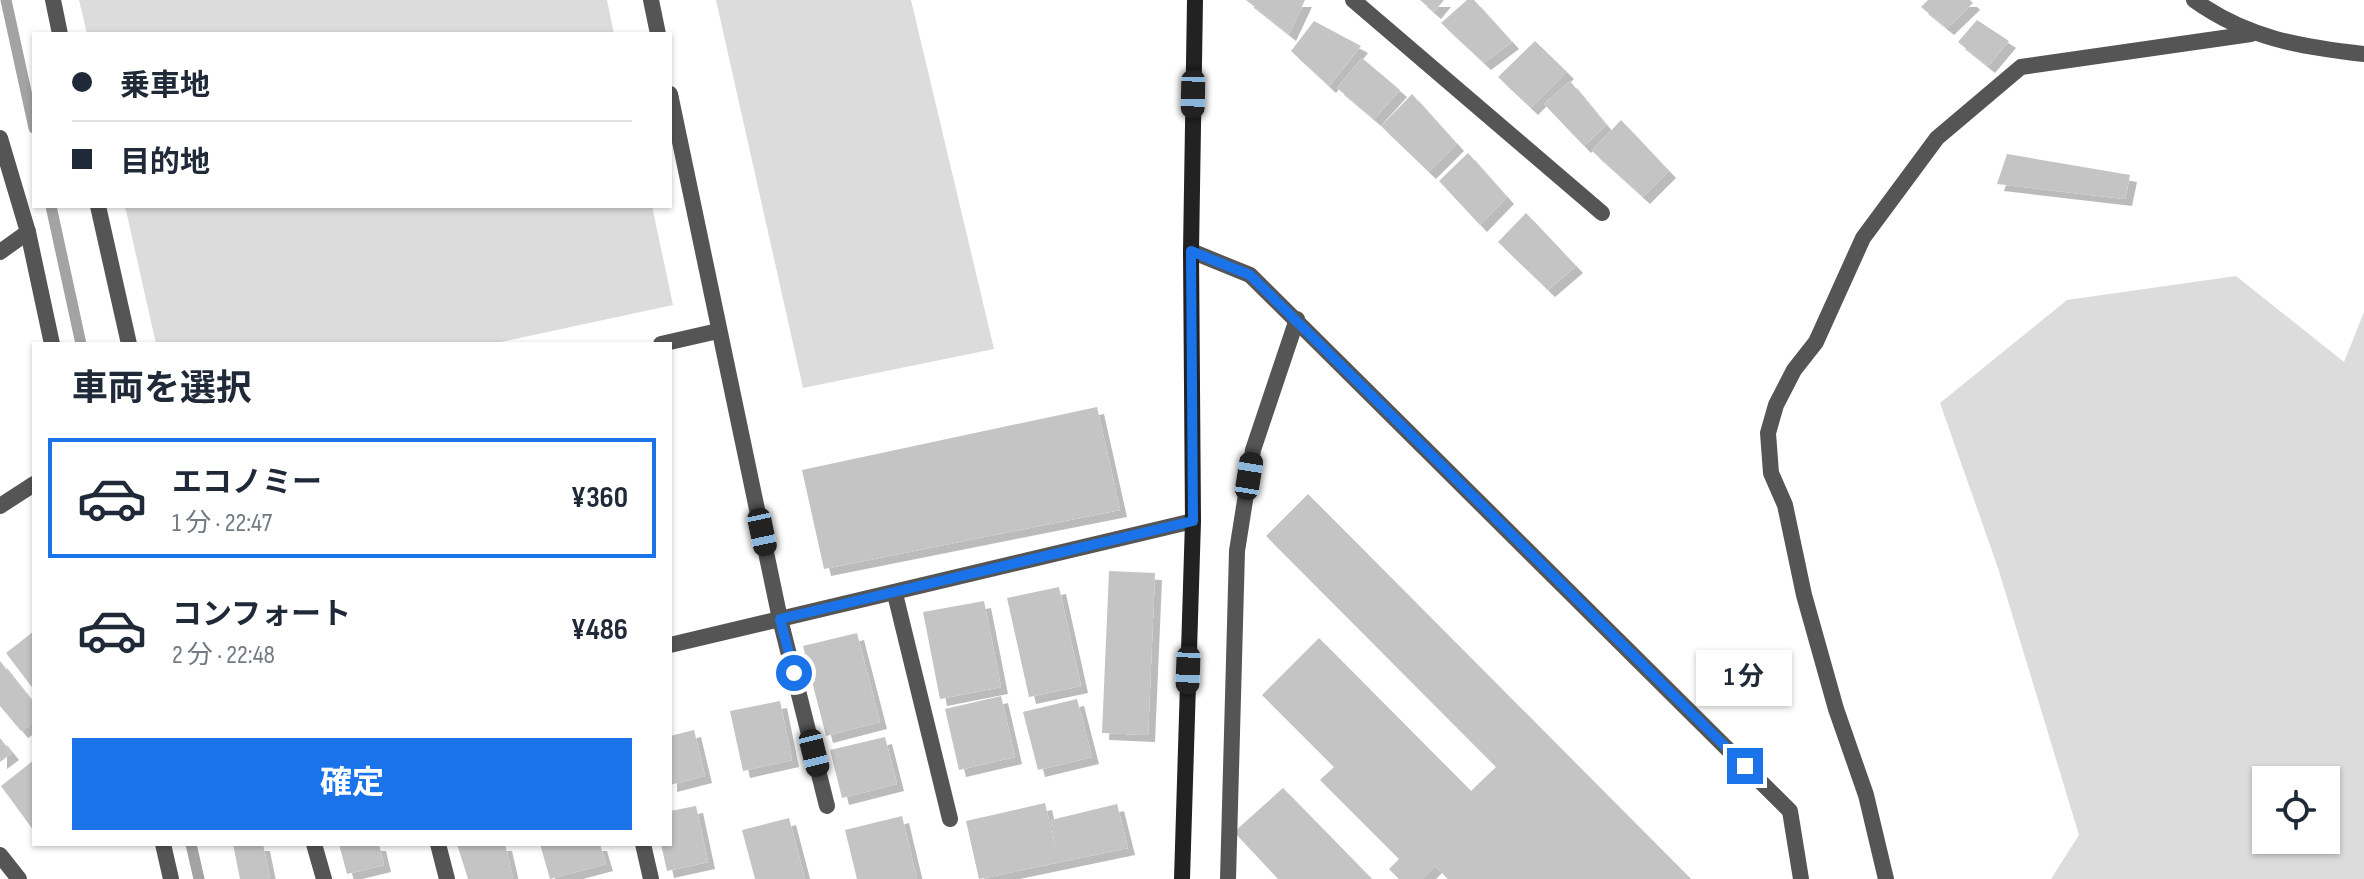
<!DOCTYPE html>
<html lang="ja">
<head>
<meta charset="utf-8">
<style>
	:root { --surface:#fff; --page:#f2f2f3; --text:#1f2937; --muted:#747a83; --line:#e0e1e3; --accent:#1a73e8 }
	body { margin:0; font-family:"Sofia Sans Condensed","Noto Sans JP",sans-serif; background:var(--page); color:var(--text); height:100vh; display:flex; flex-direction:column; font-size:30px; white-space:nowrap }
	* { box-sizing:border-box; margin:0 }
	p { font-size:26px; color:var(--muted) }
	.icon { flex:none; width:44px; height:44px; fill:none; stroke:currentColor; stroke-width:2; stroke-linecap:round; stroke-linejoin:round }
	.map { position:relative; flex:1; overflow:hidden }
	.panel { position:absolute; left:32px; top:342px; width:640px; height:504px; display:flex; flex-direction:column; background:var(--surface); border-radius:0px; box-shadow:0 2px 6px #0004 }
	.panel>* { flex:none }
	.top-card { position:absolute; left:32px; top:32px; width:640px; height:176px; border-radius:0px; box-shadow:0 2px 6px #0004; display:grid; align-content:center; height:176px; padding:0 40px; background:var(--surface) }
	.tools { position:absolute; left:2252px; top:766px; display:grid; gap:16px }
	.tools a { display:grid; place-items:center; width:88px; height:88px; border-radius:0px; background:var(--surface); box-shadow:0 2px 6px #0004; font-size:40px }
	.end { position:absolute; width:36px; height:36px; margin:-18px; border:10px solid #1a73e8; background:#fff; box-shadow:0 0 0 4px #fff }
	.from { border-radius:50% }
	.bubble { position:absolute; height:56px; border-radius:0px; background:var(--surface); box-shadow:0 2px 6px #0004; font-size:26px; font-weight:700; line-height:56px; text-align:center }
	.car { position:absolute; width:24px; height:48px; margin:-24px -12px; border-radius:10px; box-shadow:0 0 6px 2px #0007; background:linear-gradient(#222 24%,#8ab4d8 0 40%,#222 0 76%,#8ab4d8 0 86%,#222 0) }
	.top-card b { display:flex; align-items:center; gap:28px; height:76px; font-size:30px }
	.top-card b+b { border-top:2px solid var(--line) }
	.top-card i { width:20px; height:20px; background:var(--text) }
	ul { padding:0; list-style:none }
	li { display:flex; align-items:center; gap:24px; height:120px; margin:0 16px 12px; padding:0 24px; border:4px solid transparent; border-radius:0px }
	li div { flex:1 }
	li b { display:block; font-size:30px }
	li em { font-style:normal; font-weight:700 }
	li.active { border-color:var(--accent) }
	li>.icon { width:72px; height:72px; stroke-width:1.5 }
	h2 { padding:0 40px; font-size:36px; line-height:96px }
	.button { display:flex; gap:16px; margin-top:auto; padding:16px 40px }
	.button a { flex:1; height:92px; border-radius:0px; background:var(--accent); color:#fff; font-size:32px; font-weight:700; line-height:92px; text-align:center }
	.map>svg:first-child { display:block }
</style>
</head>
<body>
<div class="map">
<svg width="2364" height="879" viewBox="0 0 2364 879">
	<defs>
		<filter id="shadow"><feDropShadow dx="7" dy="7" stdDeviation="0" flood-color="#0004"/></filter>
	</defs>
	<rect width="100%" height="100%" fill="#fff"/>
	<g fill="#dcdcdc" fill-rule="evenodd">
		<polygon points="79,0 607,0 614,34 87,34"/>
		<polygon points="716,0 911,0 994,349 803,388"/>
		<polygon points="125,206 652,206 673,305 492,344 156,344"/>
		<path d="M2236,276l108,86 20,-50v567h-313l28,-44 -81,-267 -58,-165 127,-103zM2326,780v60h-60v-60z"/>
	</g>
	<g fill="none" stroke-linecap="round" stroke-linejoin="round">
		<g stroke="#a3a3a3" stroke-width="11">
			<polyline points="6,0 34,128"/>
			<polyline points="51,206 81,344"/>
			<polyline points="191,844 199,879"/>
		</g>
	</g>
	<g fill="#c4c4c4" filter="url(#shadow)">
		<polygon points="1246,0 1305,0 1289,34"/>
		<polygon points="1420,0 1444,0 1434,12"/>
		<polygon points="1467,0 1474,0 1512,42 1484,63 1441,23"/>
		<polygon points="1928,0 1970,0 1973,3 1947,28 1921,7"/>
		<polygon points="1977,20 2009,41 1988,66 1958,42"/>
		<polygon points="1314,21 1361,46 1329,86 1291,51"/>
		<polygon points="1535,41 1567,72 1531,108 1498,77"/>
		<polygon points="1362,58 1400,90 1374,119 1337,88"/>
		<polygon points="1570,81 1606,125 1584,146 1544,104"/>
		<polygon points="1412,94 1457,144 1429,172 1381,126"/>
		<polygon points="1621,120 1669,171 1643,197 1592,151"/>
		<polygon points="1468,153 1507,197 1480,225 1439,181"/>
		<polygon points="2007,154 2130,175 2125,199 1997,184"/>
		<polygon points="1526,213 1576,266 1548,290 1498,242"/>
		<polygon points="1097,407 1120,510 824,569 802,470"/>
		<polygon points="1308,494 1691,879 1448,879 1435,866 1422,879 1399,879 1389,869 1399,859 1320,780 1334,767 1262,695 1319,638 1471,791 1496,767 1266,536"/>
		<polygon points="1109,571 1155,573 1148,735 1102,733"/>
		<polygon points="1059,587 1081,686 1029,697 1007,598"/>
		<polygon points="984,601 1001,687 940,699 923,612"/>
		<polygon points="34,631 34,690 6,653"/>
		<polygon points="857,633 880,722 826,736 803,646"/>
		<polygon points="0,661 34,704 34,722 21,731 0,706"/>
		<polygon points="1001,696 1015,757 959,770 945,709"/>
		<polygon points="1077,699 1092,757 1038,770 1023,712"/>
		<polygon points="780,701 792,760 743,771 730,711"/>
		<polygon points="694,730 705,776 670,785 670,736"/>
		<polygon points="885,737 897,784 842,798 830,750"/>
		<polygon points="0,738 12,753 0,762"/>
		<polygon points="34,760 34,831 1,786"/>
		<polygon points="1283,788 1372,879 1278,879 1234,832"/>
		<polygon points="1045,803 1055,848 1051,820 1117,804 1128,848 979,879 966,821"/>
		<polygon points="696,806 708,862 667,871 661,844 670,844 670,811"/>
		<polygon points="902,816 917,879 857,879 845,830"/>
		<polygon points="789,818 805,879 755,879 742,830"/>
		<polygon points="233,844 263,844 270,879 240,879"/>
		<polygon points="339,844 379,844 384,865 347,874"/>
		<polygon points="457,844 505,844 513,879 468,879"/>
		<polygon points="540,844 600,844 606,864 550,879"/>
	</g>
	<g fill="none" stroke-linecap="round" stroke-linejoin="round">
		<g stroke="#555" stroke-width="16">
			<path d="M2194,0c53,38 106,47 170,54"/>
			<polyline points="1191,251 1250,275 1790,811 1801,879"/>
			<polyline points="895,594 950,819"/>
			<polyline points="780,619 827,806"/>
			<polyline points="314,844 324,879"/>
			<polyline points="438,844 447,879"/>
			<polyline points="643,844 651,879"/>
			<polyline points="1228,879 1237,551 1253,450 1297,319"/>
			<polyline points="1886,879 1866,795 1836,709 1804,595 1785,505 1771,473 1768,433 1776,405 1794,370 1816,342 1863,238 1937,138 2021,67 2251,34"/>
		</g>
		<g stroke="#555" stroke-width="16">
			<polyline points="53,0 60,34"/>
			<polyline points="651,0 658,34"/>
			<polyline points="1353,0 1602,213"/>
			<polyline points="670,94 780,619"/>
			<polyline points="0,138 28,232 52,344"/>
			<polyline points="98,206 129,344"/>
			<polyline points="0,252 28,232"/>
			<polyline points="661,344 718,331"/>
			<polyline points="0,506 34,484"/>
			<polyline points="670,645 1193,521"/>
			<polyline points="163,844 171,879"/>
			<polyline points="0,855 19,879"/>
		</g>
		<polyline stroke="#222" stroke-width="16" points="1182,879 1193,521 1191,251 1195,0"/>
	</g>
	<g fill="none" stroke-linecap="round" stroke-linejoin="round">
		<polyline stroke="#1a73e8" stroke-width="10" points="794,673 780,619 1193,521 1191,251 1250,275 1745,766"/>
	</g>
</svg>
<div class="tools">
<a><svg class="icon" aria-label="locate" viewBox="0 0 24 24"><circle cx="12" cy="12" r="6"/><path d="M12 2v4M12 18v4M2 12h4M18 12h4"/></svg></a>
</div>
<i class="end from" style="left:794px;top:673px"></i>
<i class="end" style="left:1745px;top:766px"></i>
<div class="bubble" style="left:1696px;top:650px;width:96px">1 分</div>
<i class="car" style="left:1193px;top:94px;rotate:181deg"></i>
<i class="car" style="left:1249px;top:476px;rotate:9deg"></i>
<i class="car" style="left:762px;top:532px;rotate:168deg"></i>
<i class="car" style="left:1188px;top:670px;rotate:182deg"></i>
<i class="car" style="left:814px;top:753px;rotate:166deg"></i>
<div class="top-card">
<b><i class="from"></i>乗車地</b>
<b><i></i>目的地</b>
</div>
<section class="panel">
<h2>車両を選択</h2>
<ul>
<li class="active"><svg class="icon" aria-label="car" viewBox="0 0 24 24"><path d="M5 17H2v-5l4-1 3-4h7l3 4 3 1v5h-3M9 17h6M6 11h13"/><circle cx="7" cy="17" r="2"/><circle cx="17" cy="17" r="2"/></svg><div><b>エコノミー</b><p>1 分 · 22:47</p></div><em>¥360</em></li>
<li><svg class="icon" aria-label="car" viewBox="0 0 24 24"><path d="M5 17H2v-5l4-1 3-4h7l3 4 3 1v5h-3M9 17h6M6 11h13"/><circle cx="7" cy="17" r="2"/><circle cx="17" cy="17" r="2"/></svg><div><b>コンフォート</b><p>2 分 · 22:48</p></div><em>¥486</em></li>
</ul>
<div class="button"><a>確定</a></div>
</section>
</div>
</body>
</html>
